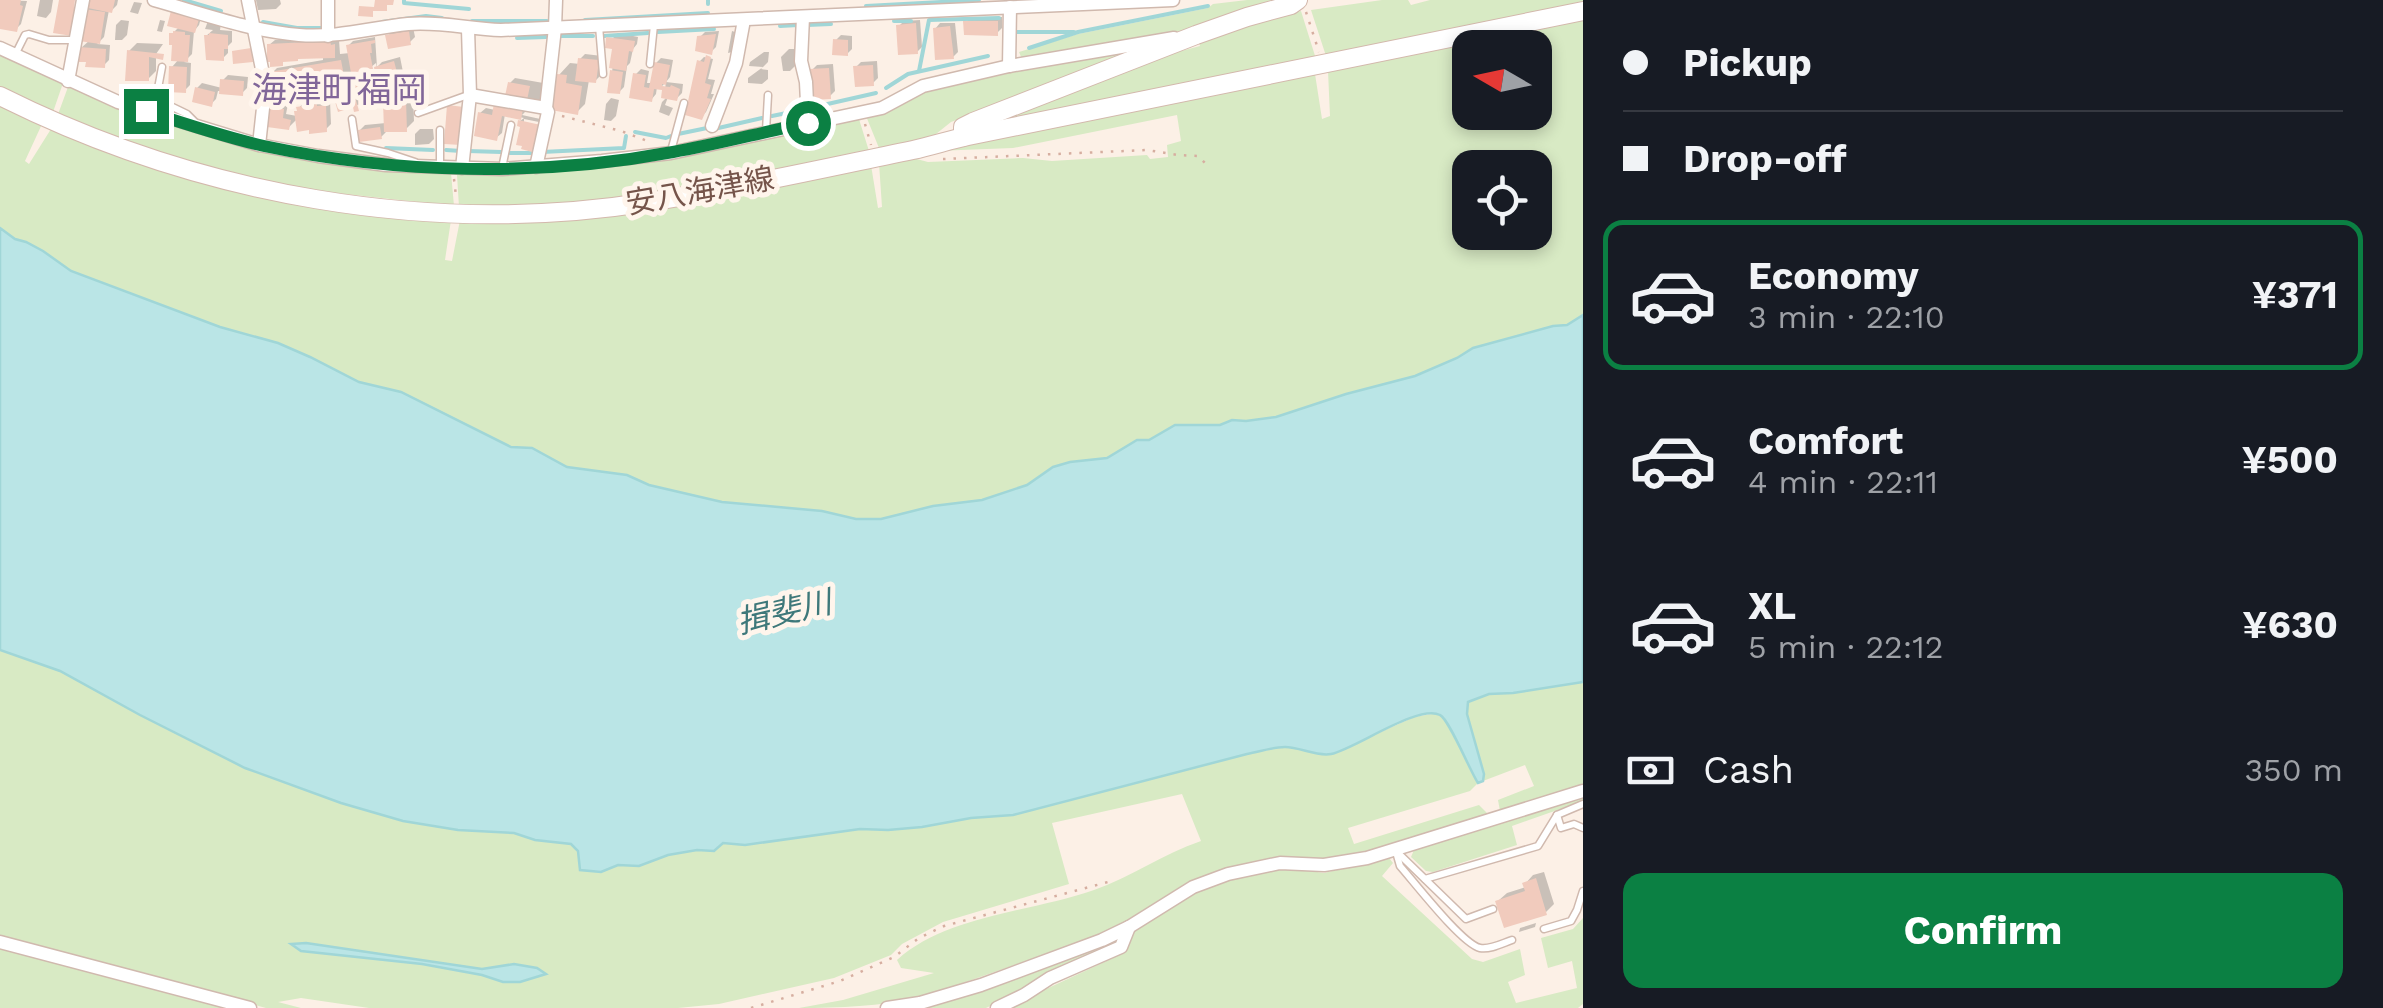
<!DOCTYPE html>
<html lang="en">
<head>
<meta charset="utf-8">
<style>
	:root { --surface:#171b24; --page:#20242c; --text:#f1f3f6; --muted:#9ea1a6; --line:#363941; --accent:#0b8043 }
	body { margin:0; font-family:"Work Sans","Noto Sans JP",sans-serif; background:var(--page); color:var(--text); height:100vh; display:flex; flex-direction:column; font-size:38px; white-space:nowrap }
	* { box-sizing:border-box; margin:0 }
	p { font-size:32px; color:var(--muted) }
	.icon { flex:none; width:55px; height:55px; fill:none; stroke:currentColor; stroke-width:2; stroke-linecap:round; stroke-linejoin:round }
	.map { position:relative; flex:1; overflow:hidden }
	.side { display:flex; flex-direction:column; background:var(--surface); width:800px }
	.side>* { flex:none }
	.top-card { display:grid; align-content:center; height:220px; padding:0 40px; background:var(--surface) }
	.needle { width:65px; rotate:279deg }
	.fabs { position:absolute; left:1452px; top:30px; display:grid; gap:20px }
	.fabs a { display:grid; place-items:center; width:100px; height:100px; border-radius:20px; background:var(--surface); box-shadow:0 5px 15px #0003; font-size:50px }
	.end { position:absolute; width:45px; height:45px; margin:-22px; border:12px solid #0b8043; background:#fff; box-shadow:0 0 0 5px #fff }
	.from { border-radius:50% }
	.top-card b { display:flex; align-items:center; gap:35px; height:95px; font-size:38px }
	.top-card b+b { border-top:2px solid var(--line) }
	.top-card i { width:25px; height:25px; background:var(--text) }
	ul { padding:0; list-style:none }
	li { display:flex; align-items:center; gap:30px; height:150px; margin:0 20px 15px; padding:0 20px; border:5px solid transparent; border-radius:20px }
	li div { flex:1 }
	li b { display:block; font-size:38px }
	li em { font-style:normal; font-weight:700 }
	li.on { border-color:var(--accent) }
	li>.icon { width:90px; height:90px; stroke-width:1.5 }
	.pay { display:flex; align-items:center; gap:25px; height:110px; padding:0 40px; font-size:38px }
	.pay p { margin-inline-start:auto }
	.cta { display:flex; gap:20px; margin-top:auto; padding:20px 40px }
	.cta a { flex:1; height:115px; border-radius:20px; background:var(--accent); color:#fff; font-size:40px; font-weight:700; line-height:115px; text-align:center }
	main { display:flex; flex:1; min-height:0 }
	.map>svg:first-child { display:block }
</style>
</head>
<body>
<main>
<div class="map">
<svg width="1583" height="1008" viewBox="0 0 1583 1008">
	<rect width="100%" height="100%" fill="#fcf0e6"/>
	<g fill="#d8eac4" fill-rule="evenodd">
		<polygon points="1247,0 1279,0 1192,29 1022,59 1019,52 1078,34 1208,8 1213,4"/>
		<polygon points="1382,0 1408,0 1411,5 1430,0 1583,0 1583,4 1326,56 1311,10"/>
		<polygon points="1301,11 1316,59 969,130 1166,55 1200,46 1199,41 1244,24"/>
		<path d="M1583,20v295l-16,10 -14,1 -80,22 -16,10 -42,18 -139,41 -30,4 -14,-1 -12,5h-45l-27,15h-11l-30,18 -37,4 -17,5 -26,18 -45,15 -49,6 -52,13h-25l-34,-8 -100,-9 -73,-17 -22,-10 -60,-8 -34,-19 -22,-1 -110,-55 -42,-10 -49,-25 -32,-14 -58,-16 -149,-56 -28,-20 -17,-9 -11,-3 -15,-11v-124l42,20 -17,37 4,3 22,-35c62,26 126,51 192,63 68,12 138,18 208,28l-6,40 7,1 8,-41 411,-55 7,43 4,-1 -3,-44 30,-6 19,5 95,-4 29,3 95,-6 3,4 18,-2 -1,-12 14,-4 -4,-26 -164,33 -78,3 380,-77 7,45 8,-3 -2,-45zM1470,48h65v64h-65zM1470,168h65v64h-65z"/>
		<polygon points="1148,45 1151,47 951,122 931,138 879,148 866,116 923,91"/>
		<polygon points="0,53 63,83 52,115 0,89"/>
		<polygon points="68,87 189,131 258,149 451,173 454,206 291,188 180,161 57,117"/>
		<polygon points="858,116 869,151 647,195 576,203 459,207 457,175 534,173 623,164"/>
		<path d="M0,650l60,21 80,44 105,53 96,35 62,18 111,12 21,7 36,4 7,7 2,19 20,2 18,-7 21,1 29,-11 29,-5 16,1 10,-8 22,2 115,-16 28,1 34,-3 49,-9 42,-3 234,-61 37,-7 46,8 84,-38 24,-4c18,13 27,50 40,70l-8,8 -122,37 6,16 125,-39 9,9 -127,40 -36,5 -45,-1 -50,10 -130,67 -180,63c-41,8 -80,10 -121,10l44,-8 91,-27 -33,-5 -4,-8c50,-45 135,-48 197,-70 37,-13 69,-36 107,-49l-19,-47 -130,29 17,61 -126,38 -41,22 -11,11 -57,23 -115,26 -41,4h-309l-68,-10 -23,4 23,6h-35l-266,-70zM306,943l176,26 21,13c-64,-22 -135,-24 -202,-31l-8,-7z"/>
		<polygon points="1583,682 1583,786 1500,811 1498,800 1534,786 1525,765 1483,781 1484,774 1467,714 1468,702 1489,694 1513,693"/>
		<polygon points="1583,795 1583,801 1512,826 1517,845 1433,872 1426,871 1411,857 1414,850"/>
		<polygon points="1389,858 1393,863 1382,876 1472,959 1483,962 1520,949 1525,975 1508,982 1516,1003 1577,988 1572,961 1548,968 1541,938 1573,929 1583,918 1583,1004 1578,1008 1005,1008 1113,958 1126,949 1136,927 1195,891 1228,879 1281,867 1324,873"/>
		<polygon points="1115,940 1119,941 1119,944 986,1008 922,1008 1078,956"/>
		<polygon points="0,946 229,1008 0,1008"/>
	</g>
	<g fill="#bae5e6" stroke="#a0d6d7" stroke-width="2.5">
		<path d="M0,228l15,11 11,3 17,9 28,20 149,56 58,16 32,14 49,25 42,10 110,55 21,1 35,19 60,8 22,10 73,17 100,9 34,8h25l52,-13 49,-6 45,-15 26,-18 17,-5 37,-4 30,-18h12l26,-15h45l12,-5 14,1 30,-4 70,-23 69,-18 42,-18 16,-10 80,-22 14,-1 16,-10v367l-70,11 -24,1 -21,8 -1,12 17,60 -1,7 -5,2c-8,-12 -29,-64 -38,-68 -22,-11 -85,34 -109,39 -14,3 -31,-7 -46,-7 -12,0 -26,5 -38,7l-234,61 -42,3 -49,9 -34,3 -28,-1 -115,16 -22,-2 -9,8 -17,-1 -29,5 -29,11 -21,-1 -17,7 -21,-2 -2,-19 -7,-7 -36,-4 -21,-7 -56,-3 -55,-9 -62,-18 -96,-35 -105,-53 -80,-44 -60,-21z"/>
		<polygon points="306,943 482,969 514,964 537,968 546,974 520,982 503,982 482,975 422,964 301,951 291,944"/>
	</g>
	<g fill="#0003">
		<polygon points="2,0 27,1 21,24 16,29 0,27"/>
		<polygon points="40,0 53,0 51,12 46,18 37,16"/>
		<polygon points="92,0 118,0 117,5 112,10 109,10 104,37 97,44 110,45 109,60 104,65 81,48 90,40 87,10"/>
		<polygon points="256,0 280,0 281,4 276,9 258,10"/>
		<polygon points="134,2 142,3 138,14 130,12"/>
		<polygon points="202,14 199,25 194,31 192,54 184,62 191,63 190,85 185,90 172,67 179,59 172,34 180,26"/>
		<polygon points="971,17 1002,17 1002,28 997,33 966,22"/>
		<polygon points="121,20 129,21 127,35 122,40 115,40 116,25"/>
		<polygon points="160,20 165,21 162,32 157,31"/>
		<polygon points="920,20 922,47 917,52 899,26 904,21"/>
		<polygon points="208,21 221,24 220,30 232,31 232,42 228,46 228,53 223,58 206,36 213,30 205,29"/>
		<polygon points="940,23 955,23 958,52 953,57 935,29"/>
		<polygon points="413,27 415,37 410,42 388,36 393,31"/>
		<polygon points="719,31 716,47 711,52 700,37 705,32"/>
		<polygon points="732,31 735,32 732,52 728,53"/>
		<polygon points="618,33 638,37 637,44 633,49 630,63 627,66 624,87 619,92 610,90 615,46 613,38"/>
		<polygon points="841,35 852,36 852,49 847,54 836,40"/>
		<polygon points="335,37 335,41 339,40 340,54 350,53 348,46 353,41 375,37 377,67 382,62 400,57 404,77 417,73 419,83 403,93 413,93 414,121 406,129 386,132 381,137 360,130 365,125 386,123 386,101 396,90 393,78 379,81 376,63 371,67 352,71 353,80 359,79 360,83 352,91 378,84 380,96 375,101 339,109 337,98 347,88 318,72 296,79 297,86 292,91 272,73 277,68 323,60 323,56 269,45 275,40"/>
		<polygon points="137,43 163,44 156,54 156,71 148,79 129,51"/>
		<polygon points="789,49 794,49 795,66 790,71 783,71 781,57"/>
		<polygon points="764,52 769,52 768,62 761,69 768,70 768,79 762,84 748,83 748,78 763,67 749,66 750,62"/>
		<polygon points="585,54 602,56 600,76 595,81 589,80 585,104 577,112 559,75 570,63 580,64 580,59"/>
		<polygon points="704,57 713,59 708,79 715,80 711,94 714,94 706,112 701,117 699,62"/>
		<polygon points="661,58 673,60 670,77 666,82 683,84 682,93 677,98 668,97 665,105 673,108 669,116 659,112 662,102 667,97 664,96 666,82 661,87 657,87 656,94 651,100 636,74 641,69 649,71 647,83 652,83 656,63"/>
		<polygon points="877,61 878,78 873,83 856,67 861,62"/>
		<polygon points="833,64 835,91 830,96 812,70 817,65"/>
		<polygon points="228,75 248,77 247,88 242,93 218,91 216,99 211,104 197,88 202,83 222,88 223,80"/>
		<polygon points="515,78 549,84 541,101 508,94 510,83"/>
		<polygon points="425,92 426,100 419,102 418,95"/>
		<polygon points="611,98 619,100 616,116 611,121 604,120 606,104"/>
		<polygon points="330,101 331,124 326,129 298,118 289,127 272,108 277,103 288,104 286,114 297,116 299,108 304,102"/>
		<polygon points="527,104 525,112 522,115 545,120 544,123 524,119 524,124 536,144 531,149 520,121 524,118 505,114 502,133 496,138 480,113 486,108 495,110"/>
		<polygon points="420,129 433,129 434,139 429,144 415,145 415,134"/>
		<polygon points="1544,872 1554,904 1546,912 1498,901 1507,893 1526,887 1525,884 1533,875"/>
		<polygon points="1536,923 1535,927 1519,932 1520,928"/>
	</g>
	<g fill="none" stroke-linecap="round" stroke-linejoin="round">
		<g stroke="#a0d6d7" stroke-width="4">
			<polyline points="184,0 221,11"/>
			<polyline points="404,0 404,3 469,9"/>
			<polyline points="708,4 708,0"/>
			<polyline points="866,6 979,0"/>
			<polyline points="585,20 708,13"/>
			<polyline points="472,21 547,21"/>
			<polyline points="894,21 911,21"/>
			<polyline points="263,22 297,28 321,28"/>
			<polyline points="382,22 426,16 442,18"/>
			<polyline points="807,25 831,24"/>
			<polyline points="780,26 798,25 798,28"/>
			<polyline points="658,32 714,29"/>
			<polyline points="1015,32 1074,32"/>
			<polyline points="560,36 593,36"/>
			<polyline points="604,36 648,33"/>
			<polyline points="517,38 546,37"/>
			<polyline points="1029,48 1078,32 1208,6"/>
			<polyline points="919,71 929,20 999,18"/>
			<polyline points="886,88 908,74 988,56"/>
			<polyline points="810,108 876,93"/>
			<polyline points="772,116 801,110"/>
			<polyline points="714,129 762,118"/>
			<polyline points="635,132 666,138 671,136"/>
			<polyline points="678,134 707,128"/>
			<polyline points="386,148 433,150"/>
			<polyline points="446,150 461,151"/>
			<polyline points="468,151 501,152"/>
			<polyline points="542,152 624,148 626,136"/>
			<polyline points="510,153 535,153"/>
		</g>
	</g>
	<g fill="#f1cbbd">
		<polygon points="0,0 21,0 20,5 23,6 17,32 0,29"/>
		<polygon points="59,0 75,0 74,7 77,8 72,36 53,33"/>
		<polygon points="89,0 115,0 112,13 88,8"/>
		<polygon points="375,0 394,0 393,5 387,5 387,11 373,11 373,17 358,16 359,6 374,7"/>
		<polygon points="84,9 105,12 100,44 79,41"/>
		<polygon points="171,11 199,19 195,33 167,26"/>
		<polygon points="963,21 998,21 998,36 964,35"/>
		<polygon points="916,23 918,54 898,55 896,25"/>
		<polygon points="950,26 954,59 935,60 933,28"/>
		<polygon points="173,31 185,32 185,35 190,35 188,62 171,61 172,45 169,45 169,33 173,33"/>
		<polygon points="409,31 411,45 388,49 385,35"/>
		<polygon points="209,33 228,35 228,49 224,49 224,61 206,60 204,35 209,35"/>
		<polygon points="716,34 712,55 695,51 697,36"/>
		<polygon points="606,37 635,41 633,52 629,51 626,71 609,68 612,49 605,48"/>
		<polygon points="833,39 848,40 848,56 832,55"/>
		<polygon points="375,40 375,43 371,44 372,53 370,53 373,69 351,73 346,45"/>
		<polygon points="330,41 331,45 335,44 335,58 298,59 298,61 283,62 283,66 270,67 270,62 267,62 267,44"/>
		<polygon points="79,47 106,49 105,68 85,67 86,62 78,62"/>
		<polygon points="251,48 253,62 233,64 232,51"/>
		<polygon points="127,50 164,54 163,60 149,57 149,81 125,81"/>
		<polygon points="706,55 711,57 705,83 711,85 707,98 711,99 702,120 685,115 697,60 704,62"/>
		<polygon points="578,58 599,60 596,83 575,81"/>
		<polygon points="341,60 345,81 358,79 359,87 327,94 325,86 318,87 316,78 296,82 296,79 291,80 293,94 298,93 300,103 287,105 286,95 274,97 269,72"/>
		<polygon points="394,61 399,80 412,77 415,90 399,94 398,89 394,90 392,81 377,84 374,67"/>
		<polygon points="654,62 670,65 666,85 662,84 662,86 670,87 671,85 680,89 677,101 661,98 662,90 654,89 652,102 629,98 633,73 646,75 644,87 649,88"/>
		<polygon points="873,65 874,86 855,87 853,66"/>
		<polygon points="169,66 187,67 186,93 168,92"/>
		<polygon points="829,68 831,99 812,100 809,69"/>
		<polygon points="610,70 623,72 620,94 607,93"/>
		<polygon points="557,74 567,75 566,83 582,86 578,115 551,110"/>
		<polygon points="220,79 244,81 243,96 219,94"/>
		<polygon points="508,82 530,86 527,100 505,96"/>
		<polygon points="195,87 215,92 212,107 192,102"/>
		<polygon points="374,88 377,103 359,106 356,91"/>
		<polygon points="354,93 359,111 354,112 353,107 338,112 334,98"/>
		<polygon points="394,97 395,100 406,100 407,132 384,132 383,100 385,98"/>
		<polygon points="494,103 523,109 521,120 502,116 497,141 474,136 478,112 492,115"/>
		<polygon points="317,104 317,106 326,105 327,132 309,134 309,130 297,132 294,111 297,111 296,107"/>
		<polygon points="447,105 464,107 461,145 444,144"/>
		<polygon points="269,107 284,109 283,118 291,120 289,130 267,127"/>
		<polygon points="518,120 541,125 532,152 521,149 522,146 516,145 520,127 517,126"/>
		<polygon points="380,127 382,139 359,142 358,130"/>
		<polygon points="1536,878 1547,915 1504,928 1495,901 1525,891 1522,883"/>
	</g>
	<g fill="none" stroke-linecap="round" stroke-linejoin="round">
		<defs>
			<g id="lane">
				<polyline points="599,26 603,74"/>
				<polyline points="15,55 25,35 29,34 49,40 74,40"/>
				<polyline points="650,64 654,25"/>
				<polyline points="162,67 156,99 187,114 194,121"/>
				<polyline points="418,113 468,95"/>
				<polyline points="352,119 356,146 388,153 415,162"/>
				<polyline points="766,131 768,95"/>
				<polyline points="671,151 684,103"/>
				<polyline points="440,166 440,130"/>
				<polyline points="502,168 511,125"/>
				<polyline points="1583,804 1557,815 1561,828 1574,824 1583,828"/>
				<polyline points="1396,851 1466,919 1493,909"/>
				<path d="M1396,852l4,14c15,17 62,78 80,82 10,2 23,-5 32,-8"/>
				<polyline points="1425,879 1538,846 1557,815"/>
				<polyline points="1544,929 1571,921 1577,910 1583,891"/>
			</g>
			<g id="street">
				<path d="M154,0c47,13 96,31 145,35 38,3 71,-7 109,-11 30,-3 62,5 93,6l672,-30"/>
				<polyline points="248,0 263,74 264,99 259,145"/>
				<polyline points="328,0 328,36"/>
				<polyline points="803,17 801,61 806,82 808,123"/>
				<polyline points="0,48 118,102 259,145 318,156 386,165 502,169 602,161 671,153 882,108 923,86 1009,66 1174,38"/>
				<polyline points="1009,66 1010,7"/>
				<polyline points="68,81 83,0"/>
				<polyline points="470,95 546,108"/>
				<polyline points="712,126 736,63 744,20"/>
				<polyline points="536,167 548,112 546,108 555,28 556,0"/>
				<polyline points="462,168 470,95 468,29"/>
				<polyline points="0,942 250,1008"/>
				<polyline points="887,1008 920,1003 981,985 1102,940 1129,927 1193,887 1228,874 1280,863 1324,865 1367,858 1583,791"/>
				<polyline points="997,1008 1024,995 1050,978 1121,947 1129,927"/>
			</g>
			<g id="secondary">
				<path d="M0,96c198,99 429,141 649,106 88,-14 176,-34 264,-52 18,-4 37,-10 55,-14 205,-41 410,-82 615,-125"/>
				<polyline points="963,137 963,127 973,122 1196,35 1247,17 1291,5 1298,0"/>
			</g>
		</defs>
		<use href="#lane" stroke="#d0b9ae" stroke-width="9"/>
		<use href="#street" stroke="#d0b9ae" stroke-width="15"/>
		<use href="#secondary" stroke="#d3b8ac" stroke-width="20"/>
		<g stroke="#d6aea0" stroke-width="2.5" stroke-dasharray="2.5 8" stroke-linecap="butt">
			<polyline points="1306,12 1319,52"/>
			<polyline points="562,116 621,131 650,142"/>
			<polyline points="865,124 871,145"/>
			<polyline points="943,159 1147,150 1178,155 1198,156 1206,164"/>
			<polyline points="454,179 456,196"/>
			<polyline points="751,1008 840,981 894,957 919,938 944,926 1108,882"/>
		</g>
		<use href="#lane" stroke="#fff" stroke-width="6"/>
		<use href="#street" stroke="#fff" stroke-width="12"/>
		<use href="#secondary" stroke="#fff" stroke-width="18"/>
	</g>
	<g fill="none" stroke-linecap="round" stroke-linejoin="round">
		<path stroke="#0b8043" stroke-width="12" d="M146,111c39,13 78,26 118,35 133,28 275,31 409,6 45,-8 90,-20 135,-29"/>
	</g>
	<g text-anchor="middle" stroke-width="10" stroke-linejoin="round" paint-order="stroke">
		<g font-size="30" fill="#75544a" stroke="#fff5ec">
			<text transform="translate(700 191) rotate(-10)" y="10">安八海津線</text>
		</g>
		<g font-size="32" font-style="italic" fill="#3e787a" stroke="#fff5ec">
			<text transform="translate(784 612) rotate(-13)" y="11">揖斐川</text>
		</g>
		<g font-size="35" fill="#816699" stroke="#fff5ec">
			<text x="339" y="102">海津町福岡</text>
		</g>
	</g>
</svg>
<div class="fabs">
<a><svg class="needle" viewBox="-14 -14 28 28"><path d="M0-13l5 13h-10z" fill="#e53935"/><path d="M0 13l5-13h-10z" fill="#9ea1a6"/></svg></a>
<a><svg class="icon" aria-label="locate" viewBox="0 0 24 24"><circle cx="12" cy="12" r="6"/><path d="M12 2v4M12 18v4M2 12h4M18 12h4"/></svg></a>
</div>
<i class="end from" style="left:808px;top:123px"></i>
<i class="end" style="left:146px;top:111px"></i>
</div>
<section class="side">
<div class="top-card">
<b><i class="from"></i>Pickup</b>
<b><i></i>Drop-off</b>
</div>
<ul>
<li class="on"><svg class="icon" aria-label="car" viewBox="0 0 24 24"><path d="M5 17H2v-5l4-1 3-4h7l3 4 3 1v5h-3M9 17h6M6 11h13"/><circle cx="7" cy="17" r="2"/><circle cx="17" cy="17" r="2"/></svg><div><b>Economy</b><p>3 min · 22:10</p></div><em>¥371</em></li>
<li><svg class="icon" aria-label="car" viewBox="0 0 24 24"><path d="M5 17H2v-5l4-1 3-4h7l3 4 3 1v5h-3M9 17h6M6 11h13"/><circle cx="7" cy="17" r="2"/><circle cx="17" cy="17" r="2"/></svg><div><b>Comfort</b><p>4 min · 22:11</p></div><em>¥500</em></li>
<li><svg class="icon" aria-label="car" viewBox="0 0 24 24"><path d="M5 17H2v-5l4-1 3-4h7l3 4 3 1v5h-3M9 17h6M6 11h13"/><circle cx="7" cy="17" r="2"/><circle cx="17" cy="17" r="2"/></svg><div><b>XL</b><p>5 min · 22:12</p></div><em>¥630</em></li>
</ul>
<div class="pay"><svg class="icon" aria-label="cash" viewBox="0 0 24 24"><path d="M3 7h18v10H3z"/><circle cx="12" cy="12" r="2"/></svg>Cash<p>350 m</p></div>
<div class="cta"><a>Confirm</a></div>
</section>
</main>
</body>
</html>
